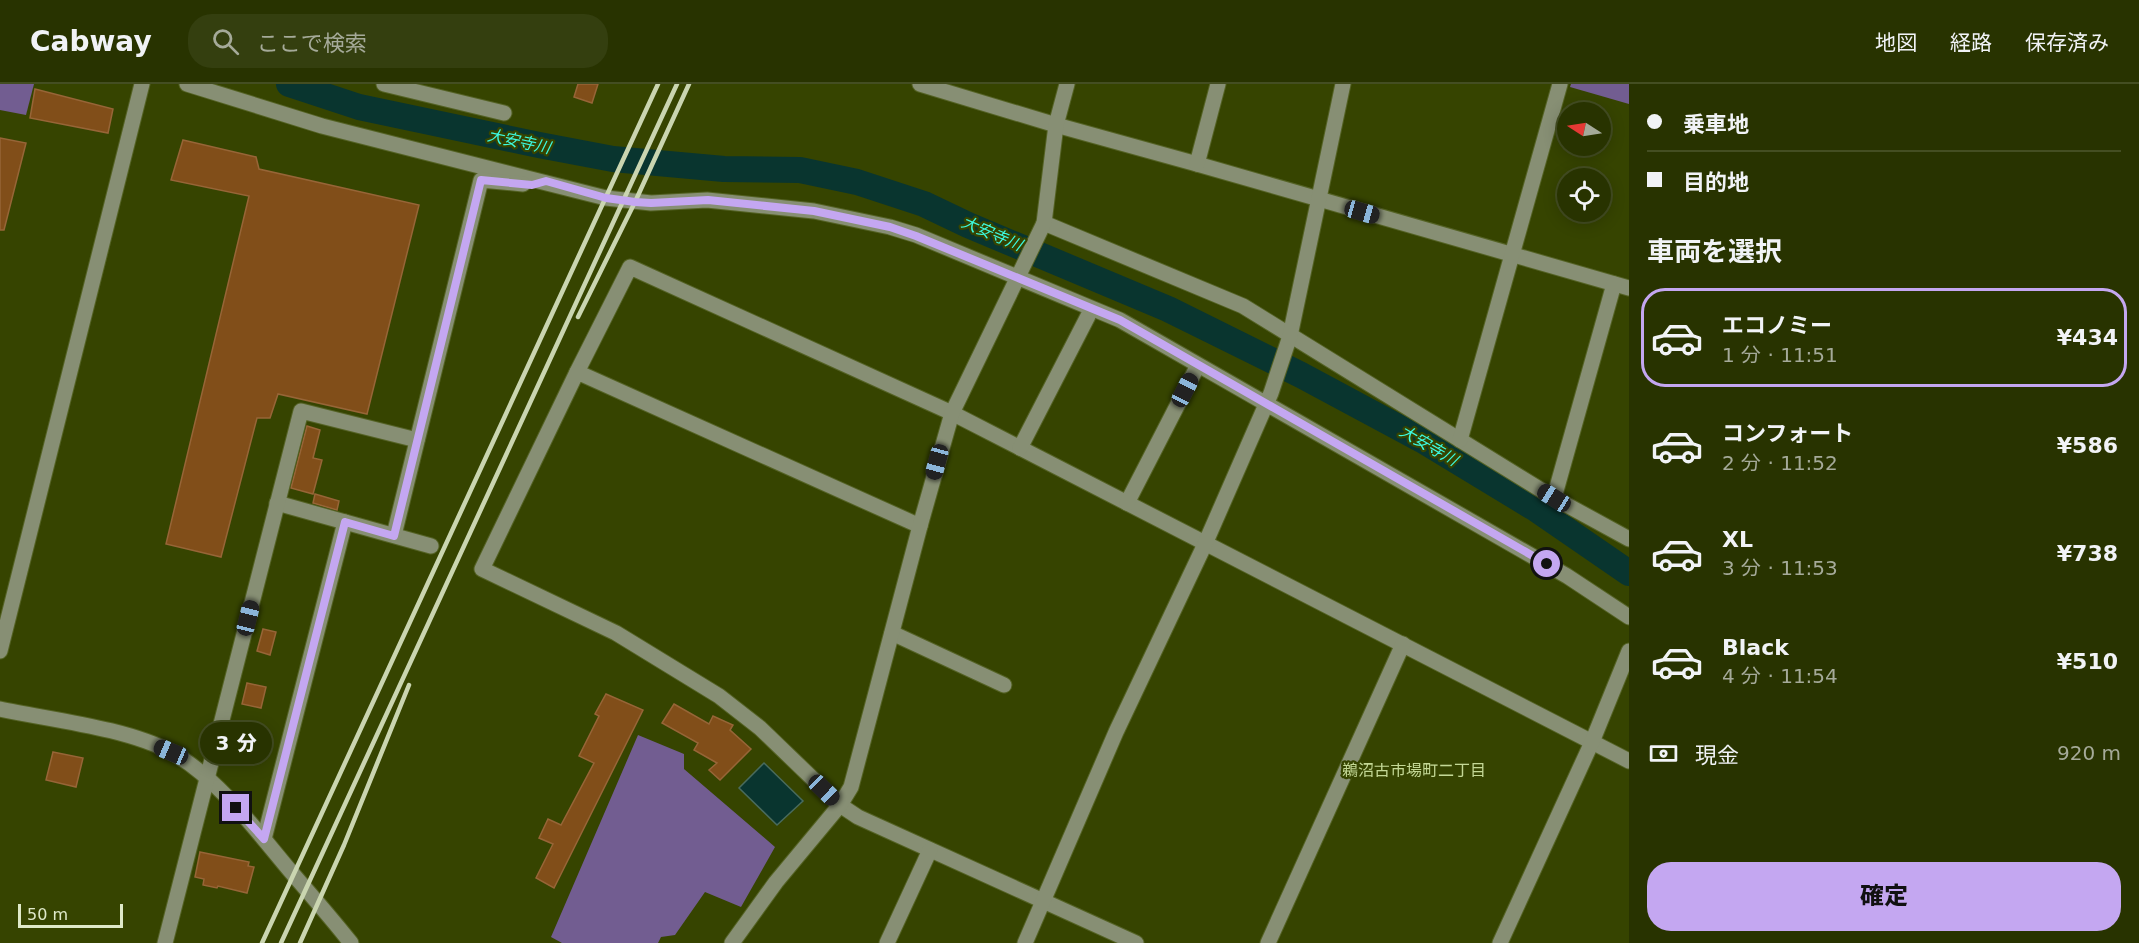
<!DOCTYPE html>
<html lang="ja">
<head>
<meta charset="utf-8">
<style>
	:root { --surface:#283300; --page:#343f0f; --text:#f1f3f6; --muted:#a5aa99; --line:#444e22; --accent:#c4a7f1 }
	body { margin:0; font-family:"DejaVu Sans","Noto Sans JP",sans-serif; background:var(--page); color:var(--text); height:100vh; display:flex; flex-direction:column; font-size:22px; white-space:nowrap }
	* { box-sizing:border-box; margin:0 }
	p { font-size:20px; color:var(--muted) }
	.icon { flex:none; width:33px; height:33px; fill:none; stroke:currentColor; stroke-width:2; stroke-linecap:round; stroke-linejoin:round }
	.map { position:relative; flex:1; overflow:hidden }
	.sheet { display:flex; flex-direction:column; background:var(--surface); width:510px }
	.sheet>* { flex:none }
	.banner { display:grid; align-content:center; height:132px; padding:0 18px; background:var(--surface) }
	.needle { width:39px; rotate:282deg }
	.controls { position:absolute; left:1557px; top:18px; display:grid; gap:12px }
	.controls a { display:grid; place-items:center; width:54px; height:54px; border-radius:50%; background:var(--surface); box-shadow:0 3px 15px #0003,0 0 0 2px var(--line); font-size:30px }
	.scale { position:absolute; left:18px; bottom:15px; width:105px; box-sizing:border-box; padding-left:6px; border:3px solid #dfe9c9; border-top:0; font-size:16px; line-height:21px; white-space:nowrap; color:#dfe9c9; -webkit-text-stroke:4px #364400; paint-order:stroke }
	.end { position:absolute; width:27px; height:27px; margin:-14px; border:8px solid #c4a7f1; background:#111; box-shadow:0 0 0 3px #111 }
	.from { border-radius:50% }
	.bubble { position:absolute; height:42px; border-radius:21px; background:var(--surface); box-shadow:0 3px 15px #0003,0 0 0 2px var(--line); font-size:20px; font-weight:800; line-height:42px; text-align:center }
	.car { position:absolute; width:18px; height:36px; margin:-18px -9px; border-radius:8px; box-shadow:0 0 4px 2px #0007; background:linear-gradient(#222 24%,#8ab4d8 0 40%,#222 0 76%,#8ab4d8 0 86%,#222 0) }
	.banner b { display:flex; align-items:center; gap:21px; height:57px; font-size:22px }
	.banner b+b { border-top:2px solid var(--line) }
	.banner i { width:15px; height:15px; background:var(--text) }
	ul { padding:0; list-style:none }
	li { display:flex; align-items:center; gap:18px; height:99px; margin:0 12px 9px; padding:0 6px; border:3px solid transparent; border-radius:24px }
	li div { flex:1 }
	li b { display:block; font-size:22px }
	li em { font-style:normal; font-weight:800 }
	li.selected { border-color:var(--accent) }
	li>.icon { width:54px; height:54px; stroke-width:1.5 }
	h2 { padding:0 18px; font-size:27px; line-height:72px }
	.pay { display:flex; align-items:center; gap:15px; height:66px; padding:0 18px; font-size:22px }
	.pay p { margin-inline-start:auto }
	.primary-button { display:flex; gap:12px; margin-top:auto; padding:12px 18px }
	.primary-button a { flex:1; height:69px; border-radius:24px; background:var(--accent); color:#111; font-size:24px; font-weight:800; line-height:69px; text-align:center }
	header { display:flex; align-items:center; gap:36px; box-sizing:border-box; height:84px; padding:0 30px; background:var(--surface); border-bottom:2px solid var(--line) }
	header strong { font-size:28px }
	nav { display:flex; gap:33px; margin-inline-start:auto; font-size:21px }
	.search { width:420px; height:54px; background:var(--page); display:flex; align-items:center; gap:15px; box-sizing:border-box; padding:0 21px; border-radius:24px; color:var(--muted); font-size:22px }
	main { display:flex; flex:1; min-height:0 }
	.map>svg:first-child { display:block }
</style>
</head>
<body>
<header>
<strong>Cabway</strong>
<div class="search"><svg class="icon" aria-label="search" viewBox="0 0 24 24"><circle cx="10" cy="10" r="6"/><path d="M15 15l6 6"/></svg>ここで検索</div>
<nav><a>地図</a><a>経路</a><a>保存済み</a></nav>
</header>
<main>
<div class="map">
<svg width="1629" height="859" viewBox="0 0 1629 859">
	<rect width="100%" height="100%" fill="#364400"/>
	<g fill="#725d91">
		<polygon points="0,0 34,0 26,31 0,26"/>
		<polygon points="1571,0 1629,0 1629,20 1570,3"/>
		<polygon points="638,651 684,670 684,685 775,763 741,823 705,808 675,851 661,853 658,859 562,859 551,853"/>
	</g>
	<polygon fill="#09352f" stroke="#496b5d" stroke-width="1.5" points="764,679 803,717 777,741 739,704"/>
	<g fill="none" stroke-linecap="round" stroke-linejoin="round">
		<polyline stroke="#09352f" stroke-width="26" points="289,0 359,23 539,61 613,75 724,85 800,86 857,98 924,120 968,141 1168,225 1301,291 1422,356 1536,425 1629,489"/>
	</g>
	<g fill="#814e19" stroke="#976537" stroke-width="1.5">
		<polygon points="578,0 598,0 592,19 574,13"/>
		<polygon points="35,5 113,25 108,49 30,34"/>
		<polygon points="0,54 26,59 4,146 0,146"/>
		<polygon points="183,56 256,73 259,85 419,121 367,330 278,310 270,334 257,334 221,473 166,460 249,112 171,96"/>
		<polygon points="307,342 320,346 313,374 322,376 313,410 291,404"/>
		<polygon points="315,410 339,417 337,426 313,419"/>
		<polygon points="263,545 276,548 270,571 257,567"/>
		<polygon points="247,599 266,603 261,624 242,620"/>
		<polygon points="606,610 643,626 554,804 536,794 553,760 539,754 548,735 561,741 594,679 579,672 599,632 595,630"/>
		<polygon points="674,620 709,640 713,632 733,641 730,646 751,665 720,696 709,686 717,679 694,666 698,659 662,639"/>
		<polygon points="236,640 266,647 261,667 232,660"/>
		<polygon points="53,668 83,674 76,703 46,696"/>
		<polygon points="200,768 249,778 248,782 254,783 247,809 218,802 217,804 203,801 204,795 195,793"/>
	</g>
	<g fill="none" stroke-linecap="round" stroke-linejoin="round">
		<defs>
			<g id="minor">
				<polyline points="187,0 322,42 606,114 651,119 707,116 814,127 890,143 916,151 1120,236 1567,492 1629,533"/>
				<polyline points="384,0 504,29"/>
				<polyline points="920,0 1056,41 1197,80 1629,204"/>
				<polyline points="1197,80 1218,0"/>
				<polyline points="1044,139 1243,222 1554,414 1629,455"/>
				<polyline points="577,288 630,183 952,329 1629,677"/>
				<polyline points="1460,356 1560,0"/>
				<polyline points="1020,364 1088,232"/>
				<polyline points="1554,414 1614,200"/>
				<polyline points="277,419 431,462"/>
				<polyline points="1127,419 1195,287"/>
				<polyline points="920,442 577,288 482,485 616,549 719,612 760,644 840,721 858,733 1136,859"/>
				<polyline points="394,451 481,96 523,100"/>
				<polyline points="892,549 1004,601"/>
				<polyline points="0,567 142,0"/>
				<path d="M0,625c52,11 127,19 173,44 46,26 85,80 119,120 20,23 40,46 59,70"/>
				<polyline points="264,755 345,438"/>
				<polyline points="165,859 301,327 417,356"/>
				<polyline points="732,859 776,798 840,721 851,703 920,442 952,329 1044,139 1056,41 1067,0"/>
				<polyline points="887,859 930,766"/>
				<polyline points="1025,859 1116,648 1205,460 1271,309 1290,252 1343,0"/>
				<polyline points="1268,859 1403,560"/>
				<polyline points="1500,859 1592,658 1629,567"/>
			</g>
		</defs>
		<use href="#minor" stroke="#546224" stroke-width="17"/>
		<use href="#minor" stroke="#878f74" stroke-width="15"/>
		<g stroke="#cad5b0" stroke-width="4.5">
			<polyline points="578,233 635,118 689,0"/>
			<polyline points="262,859 658,0"/>
			<polyline points="281,859 677,0"/>
			<polyline points="300,859 344,761 409,601"/>
		</g>
	</g>
	<g fill="none" stroke-linecap="round" stroke-linejoin="round">
		<polyline stroke="#c4a7f1" stroke-width="8" points="236,724 264,755 345,438 394,452 481,96 532,101 546,97 606,114 635,118 651,119 708,116 814,127 890,143 916,152 1120,236 1547,480"/>
	</g>
	<g text-anchor="middle" stroke-width="4.5" stroke-linejoin="round" paint-order="stroke">
		<g font-size="16" font-style="italic" fill="#3cfae1" stroke="#364400">
			<text transform="translate(519 57) rotate(12)" y="6">大安寺川</text>
			<text transform="translate(992 149) rotate(23)" y="6">大安寺川</text>
			<text transform="translate(1429 361) rotate(30)" y="6">大安寺川</text>
		</g>
		<g font-size="16" fill="#c4d896" stroke="#364400">
			<text x="1414" y="692">鵜沼古市場町二丁目</text>
		</g>
	</g>
</svg>
<div class="controls">
<a><svg class="needle" viewBox="-14 -14 28 28"><path d="M0-13l5 13h-10z" fill="#e53935"/><path d="M0 13l5-13h-10z" fill="#a5aa99"/></svg></a>
<a><svg class="icon" aria-label="locate" viewBox="0 0 24 24"><circle cx="12" cy="12" r="6"/><path d="M12 2v4M12 18v4M2 12h4M18 12h4"/></svg></a>
</div>
<div class="scale">50 m</div>
<i class="end from" style="left:1547px;top:480px"></i>
<i class="end" style="left:236px;top:724px"></i>
<div class="bubble" style="left:200px;top:638px;width:72px">3 分</div>
<i class="car" style="left:1362px;top:128px;rotate:106deg"></i>
<i class="car" style="left:1185px;top:306px;rotate:27deg"></i>
<i class="car" style="left:937px;top:378px;rotate:195deg"></i>
<i class="car" style="left:1554px;top:414px;rotate:302deg"></i>
<i class="car" style="left:248px;top:534px;rotate:14deg"></i>
<i class="car" style="left:171px;top:668px;rotate:293deg"></i>
<i class="car" style="left:824px;top:706px;rotate:134deg"></i>
</div>
<section class="sheet">
<div class="banner">
<b><i class="from"></i>乗車地</b>
<b><i></i>目的地</b>
</div>
<h2>車両を選択</h2>
<ul>
<li class="selected"><svg class="icon" aria-label="car" viewBox="0 0 24 24"><path d="M5 17H2v-5l4-1 3-4h7l3 4 3 1v5h-3M9 17h6M6 11h13"/><circle cx="7" cy="17" r="2"/><circle cx="17" cy="17" r="2"/></svg><div><b>エコノミー</b><p>1 分 · 11:51</p></div><em>¥434</em></li>
<li><svg class="icon" aria-label="car" viewBox="0 0 24 24"><path d="M5 17H2v-5l4-1 3-4h7l3 4 3 1v5h-3M9 17h6M6 11h13"/><circle cx="7" cy="17" r="2"/><circle cx="17" cy="17" r="2"/></svg><div><b>コンフォート</b><p>2 分 · 11:52</p></div><em>¥586</em></li>
<li><svg class="icon" aria-label="car" viewBox="0 0 24 24"><path d="M5 17H2v-5l4-1 3-4h7l3 4 3 1v5h-3M9 17h6M6 11h13"/><circle cx="7" cy="17" r="2"/><circle cx="17" cy="17" r="2"/></svg><div><b>XL</b><p>3 分 · 11:53</p></div><em>¥738</em></li>
<li><svg class="icon" aria-label="car" viewBox="0 0 24 24"><path d="M5 17H2v-5l4-1 3-4h7l3 4 3 1v5h-3M9 17h6M6 11h13"/><circle cx="7" cy="17" r="2"/><circle cx="17" cy="17" r="2"/></svg><div><b>Black</b><p>4 分 · 11:54</p></div><em>¥510</em></li>
</ul>
<div class="pay"><svg class="icon" aria-label="cash" viewBox="0 0 24 24"><path d="M3 7h18v10H3z"/><circle cx="12" cy="12" r="2"/></svg>現金<p>920 m</p></div>
<div class="primary-button"><a>確定</a></div>
</section>
</main>
</body>
</html>
